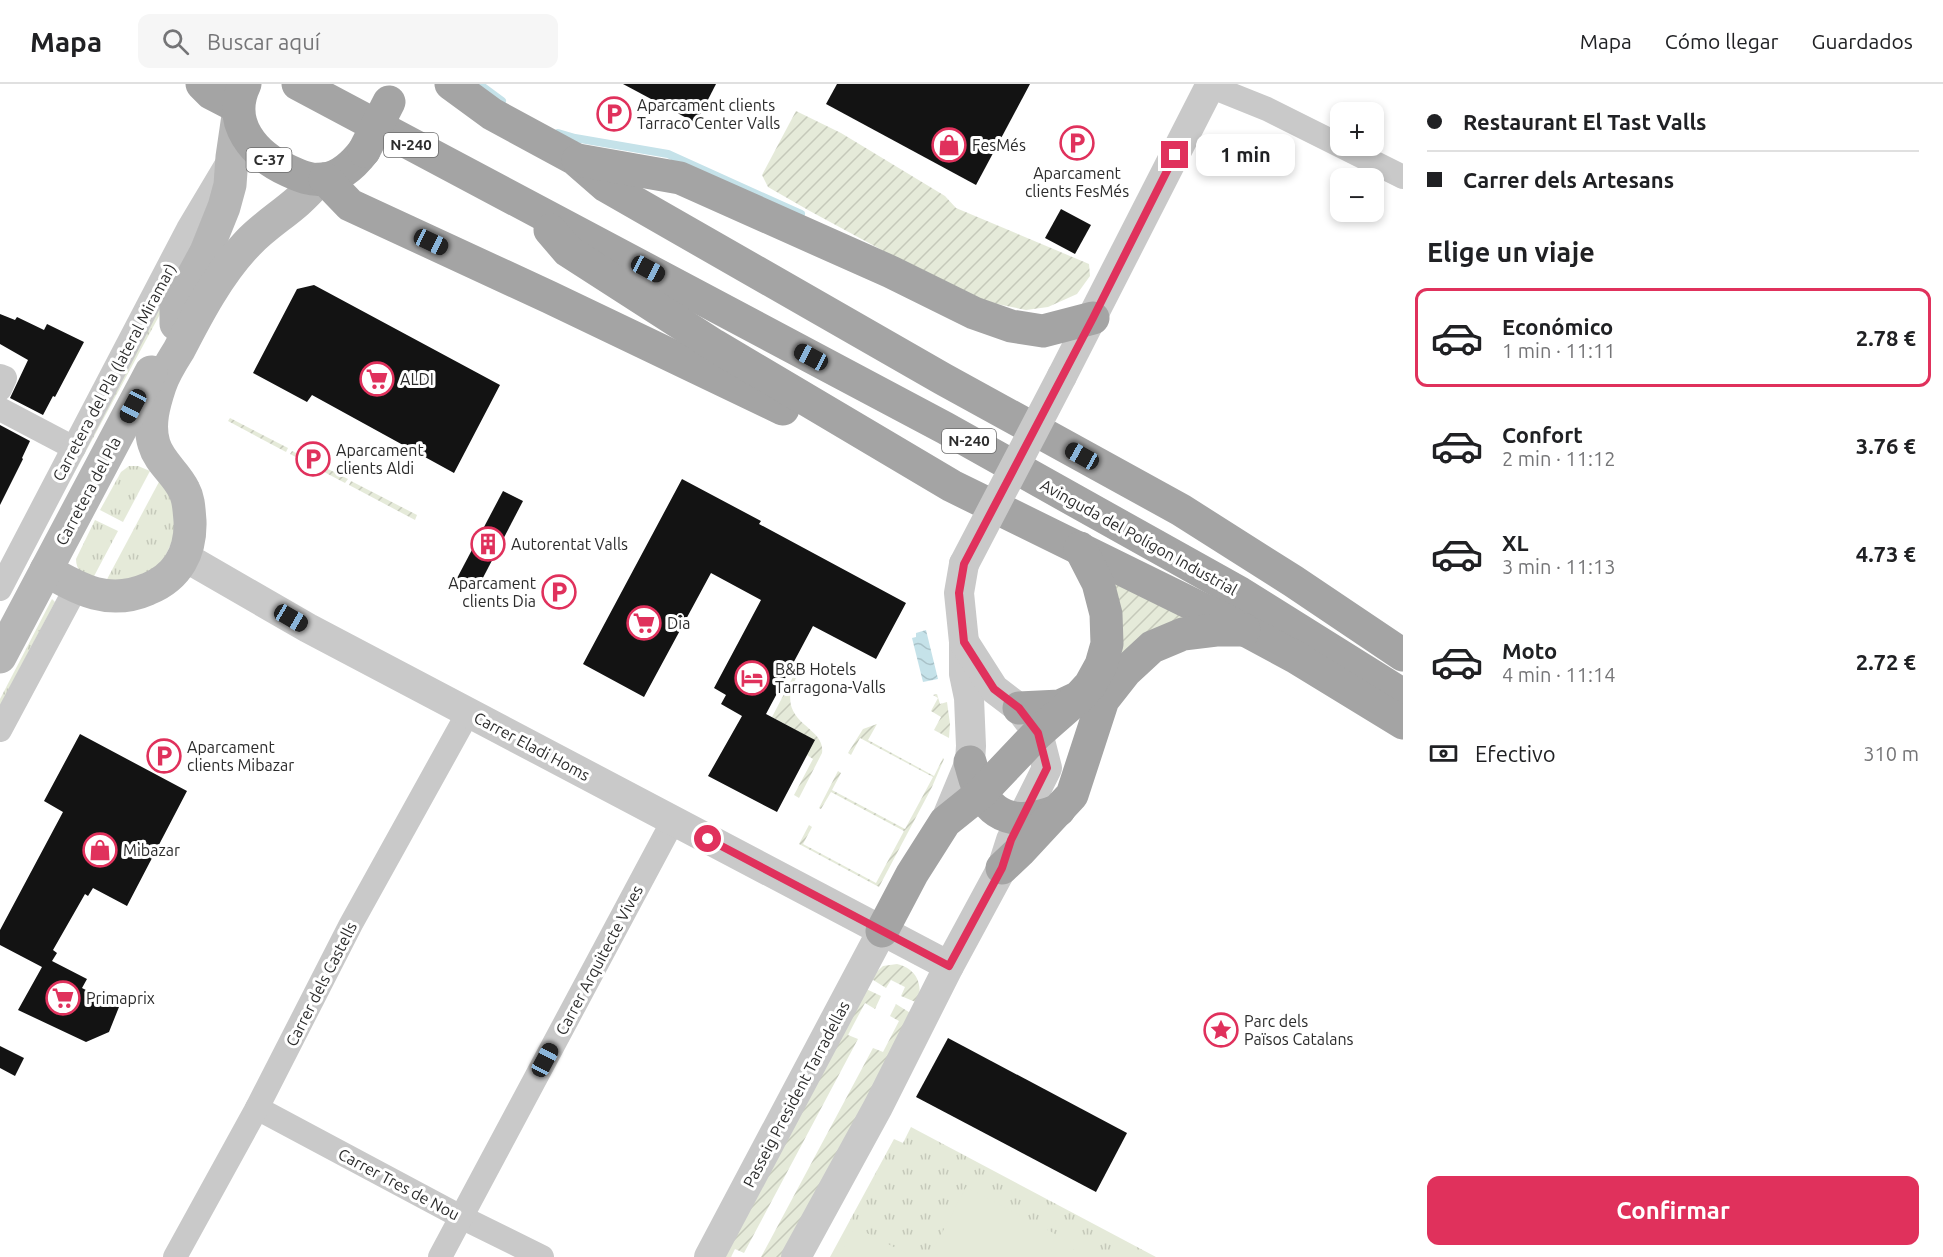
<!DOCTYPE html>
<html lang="es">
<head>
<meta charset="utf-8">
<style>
	:root { --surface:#fff; --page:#f6f6f6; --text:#202124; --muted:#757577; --line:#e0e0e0; --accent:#e0315c }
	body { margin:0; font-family:Ubuntu,sans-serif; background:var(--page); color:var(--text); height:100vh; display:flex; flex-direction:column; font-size:22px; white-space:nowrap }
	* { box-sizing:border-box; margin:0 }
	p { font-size:20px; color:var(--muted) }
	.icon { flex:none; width:33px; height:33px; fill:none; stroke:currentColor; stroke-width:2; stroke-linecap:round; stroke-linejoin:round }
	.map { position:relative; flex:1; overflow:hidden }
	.panel { display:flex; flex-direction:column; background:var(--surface); width:540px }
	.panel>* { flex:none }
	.hud { display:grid; align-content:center; height:132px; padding:0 24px; background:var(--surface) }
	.controls { position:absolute; left:1330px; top:18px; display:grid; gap:12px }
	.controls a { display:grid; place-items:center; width:54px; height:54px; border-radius:12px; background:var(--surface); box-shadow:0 3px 9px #0003; font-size:30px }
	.end { position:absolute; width:27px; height:27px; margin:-14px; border:8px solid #e0315c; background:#fff; box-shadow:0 0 0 3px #fff }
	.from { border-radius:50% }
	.bubble { position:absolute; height:42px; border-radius:12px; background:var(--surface); box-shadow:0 3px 9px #0003; font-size:20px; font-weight:600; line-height:42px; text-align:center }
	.car { position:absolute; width:18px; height:36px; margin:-18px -9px; border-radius:8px; box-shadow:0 0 4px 2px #0007; background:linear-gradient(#222 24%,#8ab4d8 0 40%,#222 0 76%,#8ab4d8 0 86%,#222 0) }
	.hud b { display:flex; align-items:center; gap:21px; height:57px; font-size:22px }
	.hud b+b { border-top:2px solid var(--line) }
	.hud i { width:15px; height:15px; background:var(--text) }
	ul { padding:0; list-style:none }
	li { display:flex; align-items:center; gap:18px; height:99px; margin:0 12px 9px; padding:0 12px; border:3px solid transparent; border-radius:12px }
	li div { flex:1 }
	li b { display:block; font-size:22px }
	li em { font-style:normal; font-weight:600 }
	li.on { border-color:var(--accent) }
	li>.icon { width:54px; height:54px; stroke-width:1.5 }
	h2 { padding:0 24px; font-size:27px; line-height:72px }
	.pay { display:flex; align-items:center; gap:15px; height:66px; padding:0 24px; font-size:22px }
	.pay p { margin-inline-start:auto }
	.button { display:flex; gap:12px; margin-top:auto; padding:12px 24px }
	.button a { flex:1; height:69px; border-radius:12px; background:var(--accent); color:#fff; font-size:24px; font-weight:600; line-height:69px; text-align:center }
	header { display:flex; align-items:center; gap:36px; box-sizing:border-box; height:84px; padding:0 30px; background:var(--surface); border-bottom:2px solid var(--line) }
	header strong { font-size:28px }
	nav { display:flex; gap:33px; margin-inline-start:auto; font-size:21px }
	.search { width:420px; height:54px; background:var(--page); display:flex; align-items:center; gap:15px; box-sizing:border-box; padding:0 21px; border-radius:12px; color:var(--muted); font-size:22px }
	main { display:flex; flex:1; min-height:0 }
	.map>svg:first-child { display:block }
</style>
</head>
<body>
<header>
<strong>Mapa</strong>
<div class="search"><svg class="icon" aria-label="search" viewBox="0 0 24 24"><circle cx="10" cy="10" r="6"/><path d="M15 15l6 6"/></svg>Buscar aquí</div>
<nav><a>Mapa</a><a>Cómo llegar</a><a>Guardados</a></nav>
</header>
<main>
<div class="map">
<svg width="1403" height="1173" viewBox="0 0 1403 1173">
	<defs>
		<pattern id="grass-tufts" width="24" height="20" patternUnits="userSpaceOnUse" patternTransform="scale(1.5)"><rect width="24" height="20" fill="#e5ead9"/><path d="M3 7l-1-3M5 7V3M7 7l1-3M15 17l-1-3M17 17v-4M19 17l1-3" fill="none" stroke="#c5c9ba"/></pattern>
		<pattern id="garden-furrows" width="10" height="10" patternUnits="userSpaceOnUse" patternTransform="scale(1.5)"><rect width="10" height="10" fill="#e5ead9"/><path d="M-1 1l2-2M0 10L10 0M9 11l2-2" fill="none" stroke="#c5c9ba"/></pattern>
		<pattern id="water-waves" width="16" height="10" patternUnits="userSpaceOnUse" patternTransform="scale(1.5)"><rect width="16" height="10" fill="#c5e2e9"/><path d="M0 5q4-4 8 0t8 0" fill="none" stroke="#a9c2c8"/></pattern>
	</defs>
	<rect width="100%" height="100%" fill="#fff"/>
	<g fill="url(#grass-tufts)">
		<polygon points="188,169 192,171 65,406"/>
		<polygon points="129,382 138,382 150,387 123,438 100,426 121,388"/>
		<polygon points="160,396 172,414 175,451 164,475 147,491 105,499"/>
		<path d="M95,436l23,11 -26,49c-9,-6 -16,-9 -16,-21z"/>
		<polygon points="52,515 55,518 0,622 0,615"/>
		<polygon points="911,1043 1156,1173 830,1173 894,1055 903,1059"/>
	</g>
	<g fill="url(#garden-furrows)">
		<polygon points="796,27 841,49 945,112 956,124 1089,180 1090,192 1077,210 1048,223 1026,226 987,218 915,184 808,126 768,103 762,91"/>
		<polygon points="230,334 288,364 286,368 228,337"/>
		<polygon points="292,367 348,395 345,399 290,370"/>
		<polygon points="351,397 417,431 415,436 349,401"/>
		<polygon points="1111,492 1199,534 1116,574"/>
		<path d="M793,593l3,1c-23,46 30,47 26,75l-23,45 -5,-3 19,-36 -6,-4 7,-15 -42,-23z"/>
		<polygon points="937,610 940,620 947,618 950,640 949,654 934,646 941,633 931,627 938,614 933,611"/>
		<polygon points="877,640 868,656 934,692 943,674 944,675 932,703 879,803 799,760 809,741 812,743 803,760 876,799 904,747 831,708 821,725 819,724 838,687 841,689 832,706 905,745 933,693 860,654 851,671 848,669 863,645"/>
		<path d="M897,880c20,5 26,20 21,39l-17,-7 4,-9 -14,-7 -5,8 -16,-10 13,-12z"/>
		<polygon points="864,904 881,912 875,925 865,919 848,951 858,955 744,1169 735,1165 731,1173 722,1173"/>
		<polygon points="896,920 912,930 782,1173 761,1173 873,964 883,968 899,937 890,932"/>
	</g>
	<g fill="#e5ead9">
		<polygon points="966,1103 1076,1161 1070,1173 941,1173 932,1168"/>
		<polygon points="855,1143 913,1173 839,1173"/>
	</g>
	<polygon fill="url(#water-waves)" points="926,546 938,595 923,598 912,554 916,553 916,549"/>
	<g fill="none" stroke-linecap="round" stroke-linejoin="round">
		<g stroke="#c5e2e9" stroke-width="8">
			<polyline points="479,0 502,17"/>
			<polyline points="558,49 575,54 668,70 801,130"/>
		</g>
	</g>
	<g fill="#131313">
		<polygon points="623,0 716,0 696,39"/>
		<polygon points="837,0 1030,0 976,101 826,20"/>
		<polygon points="1061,125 1091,141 1075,170 1045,154"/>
		<polygon points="314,201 500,301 454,389 312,311 307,318 253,289 297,205"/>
		<polygon points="0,230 15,236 17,233 44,246 47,240 84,258 55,313 53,312 43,331 10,314 28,276 0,260"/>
		<polygon points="0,341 30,357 22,374 23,375 0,421"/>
		<polygon points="682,395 761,437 759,440 906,519 876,575 813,542 766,630 815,656 777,728 708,692 742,632 721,620 726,611 714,604 761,516 711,489 644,613 583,580"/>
		<polygon points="503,407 523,417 475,509 455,498"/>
		<polygon points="80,650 187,707 127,822 93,804 88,812 85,810 53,866 57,869 52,877 87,895 82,904 119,923 109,948 86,958 18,926 42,883 0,861 0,846 63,728 44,717"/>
		<polygon points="948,954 1127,1049 1096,1108 916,1013"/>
		<polygon points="0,962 24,974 15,992 0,984"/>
	</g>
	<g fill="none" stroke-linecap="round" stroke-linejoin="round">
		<g stroke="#c9c9c9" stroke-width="24">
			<polyline points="1210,2 1267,25 1403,93"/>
			<polyline points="0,292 5,294 0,305"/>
			<polyline points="0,325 74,364"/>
			<polyline points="0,505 188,145 228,78"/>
			<polyline points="0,646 76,504"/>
			<polyline points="257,1024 461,1133 542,1173"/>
			<polyline points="175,1173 257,1024 351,840 468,629"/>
			<polyline points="440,1173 673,737"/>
		</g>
		<g stroke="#c9c9c9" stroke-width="30">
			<polyline points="1062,292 1211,0"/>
			<polyline points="185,473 308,544 949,882"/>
			<polyline points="945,738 970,678 971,662 969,614 964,590 964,558 959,509 964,480"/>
			<polyline points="709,1173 882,847"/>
			<polyline points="796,1173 878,1023 949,882 1002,784 1011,756 1047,684 1038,649 1019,624 994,605 964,558"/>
		</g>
		<g stroke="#b6b6b6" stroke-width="33">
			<polyline points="176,240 176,223 206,168 224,123 230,101 232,73 238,32"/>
			<path d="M46,486c34,20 63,36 102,19 30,-12 43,-37 42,-68 -1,-11 -1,-22 -6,-31 -8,-17 -25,-28 -30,-46 -6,-19 0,-40 6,-58 4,-12 12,-25 19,-36 19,-37 40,-77 69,-107 15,-16 33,-27 49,-41 8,-7 15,-15 23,-23"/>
			<polyline points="0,573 151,288"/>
		</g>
		<g stroke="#a4a4a4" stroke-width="33">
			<polyline points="202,0 211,9 238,23"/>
			<path d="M245,0c-19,39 9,71 44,87 11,5 22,10 35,8 17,-2 30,-15 40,-28"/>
			<polyline points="298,0 945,344 1240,509 1403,611"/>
			<polyline points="451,0 492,30 575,75 606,102 943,295 1181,426 1293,497 1403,571"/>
			<polyline points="578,76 680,94 891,188 974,229 1011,242 1043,247 1093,234"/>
			<polyline points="325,95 350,121 549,213 783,325"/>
			<polyline points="550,146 568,167 714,261 952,402 1245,546 1295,573 1403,639"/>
			<polyline points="1019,624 1060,622 1075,615"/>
			<path d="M970,678c3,9 5,22 11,31 18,32 48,29 78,17"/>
			<polyline points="1002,784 1020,767 1072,711 1103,616 1125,588 1152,563 1183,550 1216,546 1244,546"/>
			<polyline points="882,847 912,790 945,738 981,709 1038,649 1079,613 1090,601 1101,581 1107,560 1106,530 1098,499 1080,464"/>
		</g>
		<polyline stroke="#c9c9c9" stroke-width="30" points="964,480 1062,292"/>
		<polyline stroke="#a4a4a4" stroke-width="33" points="364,67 389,18"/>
	</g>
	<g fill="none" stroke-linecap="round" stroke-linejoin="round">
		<polyline stroke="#e0315c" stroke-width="8" points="708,755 949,882 1002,784 1011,756 1047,684 1038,649 1019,624 994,605 964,558 959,509 964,480 1093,234 1175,71"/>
	</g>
	<defs>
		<symbol id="parking-ring" viewBox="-11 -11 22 22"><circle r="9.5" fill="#fff" stroke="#e0315c" stroke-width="1.5"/><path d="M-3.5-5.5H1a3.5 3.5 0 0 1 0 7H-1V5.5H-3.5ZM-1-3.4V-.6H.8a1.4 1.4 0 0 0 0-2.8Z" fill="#e0315c"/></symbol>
		<symbol id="shop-ring" viewBox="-11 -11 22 22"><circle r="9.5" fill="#fff" stroke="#e0315c" stroke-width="1.5"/><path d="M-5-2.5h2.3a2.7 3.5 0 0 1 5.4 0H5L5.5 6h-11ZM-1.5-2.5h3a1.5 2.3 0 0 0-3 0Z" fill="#e0315c"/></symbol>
		<symbol id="supermarket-ring" viewBox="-11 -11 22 22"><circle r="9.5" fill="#fff" stroke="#e0315c" stroke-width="1.5"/><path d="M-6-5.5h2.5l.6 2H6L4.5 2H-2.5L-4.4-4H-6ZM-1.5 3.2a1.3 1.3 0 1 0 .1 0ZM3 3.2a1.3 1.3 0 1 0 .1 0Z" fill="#e0315c"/></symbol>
		<symbol id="building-ring" viewBox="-11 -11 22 22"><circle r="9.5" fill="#fff" stroke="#e0315c" stroke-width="1.5"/><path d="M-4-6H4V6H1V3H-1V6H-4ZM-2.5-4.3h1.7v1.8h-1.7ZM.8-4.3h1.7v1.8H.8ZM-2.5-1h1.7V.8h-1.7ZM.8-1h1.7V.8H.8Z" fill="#e0315c"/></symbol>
		<symbol id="hotel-ring" viewBox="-11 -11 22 22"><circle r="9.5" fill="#fff" stroke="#e0315c" stroke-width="1.5"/><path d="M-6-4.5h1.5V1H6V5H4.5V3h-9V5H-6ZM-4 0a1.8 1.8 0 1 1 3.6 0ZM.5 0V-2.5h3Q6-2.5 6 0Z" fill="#e0315c"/></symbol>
		<symbol id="sight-ring" viewBox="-11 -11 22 22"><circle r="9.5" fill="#fff" stroke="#e0315c" stroke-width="1.5"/><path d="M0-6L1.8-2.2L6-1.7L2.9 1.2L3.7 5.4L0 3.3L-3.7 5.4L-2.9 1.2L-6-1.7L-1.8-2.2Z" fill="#e0315c"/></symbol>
	</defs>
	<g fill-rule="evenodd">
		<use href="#parking-ring" x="595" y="11" width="38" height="38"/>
		<use href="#parking-ring" x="1058" y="40" width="38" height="38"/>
		<use href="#shop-ring" x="930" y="42" width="38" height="38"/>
		<use href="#supermarket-ring" x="358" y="276" width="38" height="38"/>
		<use href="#parking-ring" x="294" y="356" width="38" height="38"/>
		<use href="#building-ring" x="469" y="441" width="38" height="38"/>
		<use href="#parking-ring" x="540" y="489" width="38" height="38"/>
		<use href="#supermarket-ring" x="625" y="520" width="38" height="38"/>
		<use href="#hotel-ring" x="733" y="575" width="38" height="38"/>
		<use href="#parking-ring" x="145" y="653" width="38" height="38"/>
		<use href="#shop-ring" x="81" y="747" width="38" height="38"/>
		<use href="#supermarket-ring" x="44" y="895" width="38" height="38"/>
		<use href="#sight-ring" x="1202" y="927" width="38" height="38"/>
	</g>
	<g text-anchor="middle" stroke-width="6" stroke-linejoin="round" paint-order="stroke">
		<g fill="#fff" stroke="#6b6b6b" stroke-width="1.5">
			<rect x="384" y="49" width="54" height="24" rx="4.5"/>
			<rect x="246.5" y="64" width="45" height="24" rx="4.5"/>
			<rect x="942" y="345" width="54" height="24" rx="4.5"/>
		</g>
		<g font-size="15" font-weight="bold" fill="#2c2c2c">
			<text x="411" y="66">N-240</text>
			<text x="269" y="81">C-37</text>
			<text x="969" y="362">N-240</text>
		</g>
		<g font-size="16" fill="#2c2c2c" stroke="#fff" text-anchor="start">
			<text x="637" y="27">Aparcament clients<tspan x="637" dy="18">Tarraco Center Valls</tspan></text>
			<text x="972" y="67">FesMés</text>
			<text x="1077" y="95" text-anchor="middle">Aparcament<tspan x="1077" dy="18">clients FesMés</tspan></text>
			<text x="400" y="301">ALDI</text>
			<text x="336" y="372">Aparcament<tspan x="336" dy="18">clients Aldi</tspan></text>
			<text x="511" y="466">Autorentat Valls</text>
			<text x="536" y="505" text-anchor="end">Aparcament<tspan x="536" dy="18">clients Dia</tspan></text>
			<text x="667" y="545">Dia</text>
			<text x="775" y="591">B&amp;B Hotels<tspan x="775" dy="18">Tarragona-Valls</tspan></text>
			<text x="187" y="669">Aparcament<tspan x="187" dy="18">clients Mibazar</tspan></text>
			<text x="123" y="772">Mibazar</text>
			<text x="86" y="920">Primaprix</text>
			<text x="1244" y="943">Parc dels<tspan x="1244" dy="18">Països Catalans</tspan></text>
		</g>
		<g font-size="16" fill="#2c2c2c" stroke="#fff">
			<text transform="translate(114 288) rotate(-62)" y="6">Carretera del Pla (lateral Miramar)</text>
			<text transform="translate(88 407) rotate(-62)" y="6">Carretera del Pla</text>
			<text transform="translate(1139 453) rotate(29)" y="6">Avinguda del Polígon Industrial</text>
			<text transform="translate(532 662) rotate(28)" y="6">Carrer Eladi Homs</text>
			<text transform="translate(599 876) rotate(-62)" y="6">Carrer Arquitecte Vives</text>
			<text transform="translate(321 900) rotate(-63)" y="6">Carrer dels Castells</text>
			<text transform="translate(796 1010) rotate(-62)" y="6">Passeig President Tarradellas</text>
			<text transform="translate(399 1100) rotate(28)" y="6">Carrer Tres de Nou</text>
		</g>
	</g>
</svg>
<div class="controls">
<a>+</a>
<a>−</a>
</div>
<i class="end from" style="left:708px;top:755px"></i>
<i class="end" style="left:1175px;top:71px"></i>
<div class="bubble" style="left:1196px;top:50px;width:99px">1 min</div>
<i class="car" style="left:431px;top:158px;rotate:115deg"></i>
<i class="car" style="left:648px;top:185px;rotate:118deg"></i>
<i class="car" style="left:811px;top:273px;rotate:298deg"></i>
<i class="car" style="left:133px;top:322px;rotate:208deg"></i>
<i class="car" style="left:1082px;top:372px;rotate:299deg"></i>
<i class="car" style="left:291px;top:534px;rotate:120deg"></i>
<i class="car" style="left:545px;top:976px;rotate:28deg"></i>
</div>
<section class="panel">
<div class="hud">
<b><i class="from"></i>Restaurant El Tast Valls</b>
<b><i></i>Carrer dels Artesans</b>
</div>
<h2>Elige un viaje</h2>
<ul>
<li class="on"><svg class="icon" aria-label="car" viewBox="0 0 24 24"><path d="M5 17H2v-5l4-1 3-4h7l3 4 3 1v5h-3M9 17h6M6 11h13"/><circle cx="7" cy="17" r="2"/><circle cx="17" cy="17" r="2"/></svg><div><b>Económico</b><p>1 min · 11:11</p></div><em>2.78 €</em></li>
<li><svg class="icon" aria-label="car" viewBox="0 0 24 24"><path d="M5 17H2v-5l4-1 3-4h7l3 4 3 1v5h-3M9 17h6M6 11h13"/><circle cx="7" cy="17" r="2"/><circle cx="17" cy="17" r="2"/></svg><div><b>Confort</b><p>2 min · 11:12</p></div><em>3.76 €</em></li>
<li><svg class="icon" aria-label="car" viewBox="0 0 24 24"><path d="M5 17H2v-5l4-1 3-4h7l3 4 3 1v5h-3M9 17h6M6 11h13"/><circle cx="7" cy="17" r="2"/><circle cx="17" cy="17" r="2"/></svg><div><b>XL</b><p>3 min · 11:13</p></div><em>4.73 €</em></li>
<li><svg class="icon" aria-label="car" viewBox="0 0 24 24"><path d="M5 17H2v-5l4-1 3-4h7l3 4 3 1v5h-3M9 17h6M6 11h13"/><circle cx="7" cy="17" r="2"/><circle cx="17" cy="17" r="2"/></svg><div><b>Moto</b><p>4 min · 11:14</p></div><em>2.72 €</em></li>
</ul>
<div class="pay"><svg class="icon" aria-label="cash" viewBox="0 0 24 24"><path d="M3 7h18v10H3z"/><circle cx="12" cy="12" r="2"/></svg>Efectivo<p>310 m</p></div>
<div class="button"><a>Confirmar</a></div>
</section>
</main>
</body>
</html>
